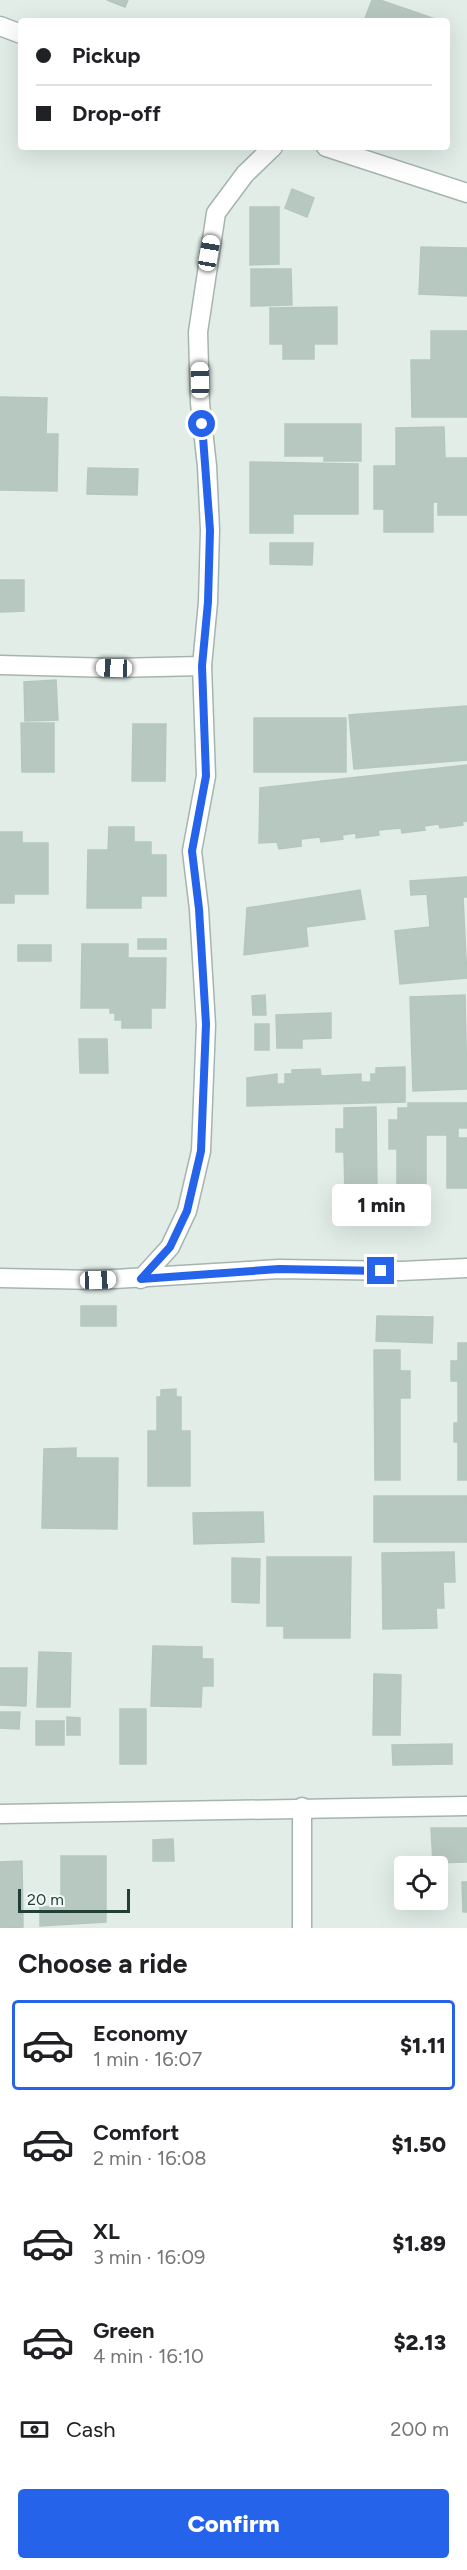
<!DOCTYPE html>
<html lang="en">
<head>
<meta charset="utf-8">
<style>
	:root { --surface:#fff; --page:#f2f2f2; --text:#202124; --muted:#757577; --line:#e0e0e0; --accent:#2563eb }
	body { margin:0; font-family:Figtree,sans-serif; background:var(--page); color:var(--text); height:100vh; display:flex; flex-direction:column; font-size:22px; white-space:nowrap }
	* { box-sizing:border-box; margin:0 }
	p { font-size:20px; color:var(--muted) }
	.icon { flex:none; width:33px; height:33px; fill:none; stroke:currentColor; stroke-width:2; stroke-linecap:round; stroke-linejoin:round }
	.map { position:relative; height:1928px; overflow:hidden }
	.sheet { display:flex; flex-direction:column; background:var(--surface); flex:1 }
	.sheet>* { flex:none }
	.guide { position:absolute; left:18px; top:18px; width:432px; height:132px; border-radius:6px; box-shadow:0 6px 24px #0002; display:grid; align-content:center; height:132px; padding:0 18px; background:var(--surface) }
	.fabs { position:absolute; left:394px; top:1856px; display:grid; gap:12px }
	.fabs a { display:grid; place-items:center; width:54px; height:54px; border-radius:6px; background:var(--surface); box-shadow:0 6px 24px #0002; font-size:30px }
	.scale { position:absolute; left:18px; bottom:15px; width:112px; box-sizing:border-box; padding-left:6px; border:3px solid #213f37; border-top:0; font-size:16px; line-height:21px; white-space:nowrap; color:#213f37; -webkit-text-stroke:4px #f2f9f6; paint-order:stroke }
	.end { position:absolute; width:27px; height:27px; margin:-14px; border:8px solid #2563eb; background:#fff; box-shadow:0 0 0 3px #fff }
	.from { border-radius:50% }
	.bubble { position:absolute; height:42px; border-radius:6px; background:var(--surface); box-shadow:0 6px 24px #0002; font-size:20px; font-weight:800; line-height:42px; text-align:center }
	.car { position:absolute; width:18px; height:36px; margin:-18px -9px; border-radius:8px; box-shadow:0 0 4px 2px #0007; background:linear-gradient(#fff 24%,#345 0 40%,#fff 0 76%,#345 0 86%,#fff 0) }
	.guide b { display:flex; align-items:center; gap:21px; height:57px; font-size:22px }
	.guide b+b { border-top:2px solid var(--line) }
	.guide i { width:15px; height:15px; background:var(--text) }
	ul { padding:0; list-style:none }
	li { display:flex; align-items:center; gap:18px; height:90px; margin:0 12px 9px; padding:0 6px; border:3px solid transparent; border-radius:6px }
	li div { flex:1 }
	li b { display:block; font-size:22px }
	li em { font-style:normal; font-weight:800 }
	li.current { border-color:var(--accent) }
	li>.icon { width:54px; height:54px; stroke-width:1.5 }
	h2 { padding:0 18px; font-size:27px; line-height:72px }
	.pay { display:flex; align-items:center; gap:15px; height:66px; padding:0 18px; font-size:22px }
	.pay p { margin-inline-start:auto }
	.primary-button { display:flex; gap:12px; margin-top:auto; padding:12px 18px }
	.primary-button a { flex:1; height:69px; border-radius:6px; background:var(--accent); color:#fff; font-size:24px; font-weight:800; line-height:69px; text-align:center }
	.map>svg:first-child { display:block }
</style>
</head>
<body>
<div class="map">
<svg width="467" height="1928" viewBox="0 0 467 1928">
	<rect width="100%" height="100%" fill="#e2ede8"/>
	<g fill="#b7c8c1" stroke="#b4c7bf" stroke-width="1.5">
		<polygon points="107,0 128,0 125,7"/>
		<polygon points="372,0 380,0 441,21 364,21"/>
		<polygon points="292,189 314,198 307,217 285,208"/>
		<polygon points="250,207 279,207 279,264 250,265"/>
		<polygon points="421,247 467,248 467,296 419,294"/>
		<polygon points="251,269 291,269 292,305 251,306"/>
		<polygon points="337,307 337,344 314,344 314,359 283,359 283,344 270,344 270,308"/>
		<polygon points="431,331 467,331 467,417 412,417 411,360 431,360"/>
		<polygon points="0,397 47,398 46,434 58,434 57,491 0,490"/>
		<polygon points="285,424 361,424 361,461 324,461 324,456 285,456"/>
		<polygon points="444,427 445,458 467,458 467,515 438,515 438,502 433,502 433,532 384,532 384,509 374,509 374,466 396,466 396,428"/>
		<polygon points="250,462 358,464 358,514 293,514 293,533 250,533"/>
		<polygon points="88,468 138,469 137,495 87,494"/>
		<polygon points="270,543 313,543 312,565 270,564"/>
		<polygon points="0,580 24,580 24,611 0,612"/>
		<polygon points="56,680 58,720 25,721 24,682"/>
		<polygon points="467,706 467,760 354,769 349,715"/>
		<rect x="254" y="718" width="92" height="54"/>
		<polygon points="21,723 54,723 54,772 22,772"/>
		<polygon points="133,724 166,724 165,781 132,781"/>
		<polygon points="467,765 467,821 462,822 463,825 440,828 439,824 424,826 425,830 402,833 401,828 378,830 379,835 356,838 356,833 342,835 343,839 321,842 320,837 301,839 301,846 279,849 277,842 259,843 260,788"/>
		<polygon points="109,827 134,827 134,842 151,842 151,855 166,855 166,896 141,896 141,908 87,908 88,850 108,850"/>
		<polygon points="0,832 22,832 22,843 48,843 48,894 14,894 14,903 0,903"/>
		<polygon points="467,877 467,897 463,897 467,978 400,984 395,931 430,927 427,894 411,895 410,881"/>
		<polygon points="360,890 365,919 306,927 308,946 244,955 247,908"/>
		<rect x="138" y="939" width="28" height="10"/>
		<polygon points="82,944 128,944 128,958 166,958 165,1008 151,1008 151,1028 122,1028 122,1020 115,1020 115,1013 110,1013 110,1008 81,1008"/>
		<rect x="18" y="945" width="33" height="16"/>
		<polygon points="265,995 266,1015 253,1015 252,996"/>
		<polygon points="465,995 467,1089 413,1091 410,997"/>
		<polygon points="331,1013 331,1038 302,1039 302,1048 277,1048 276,1015"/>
		<rect x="255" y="1024" width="14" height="26"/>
		<polygon points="79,1039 107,1039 108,1073 80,1073"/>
		<polygon points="405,1067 405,1102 247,1106 247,1078 277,1074 277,1084 285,1084 285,1074 292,1074 292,1070 320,1069 321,1076 361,1074 361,1082 371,1082 371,1074 376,1074 376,1068"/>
		<polygon points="408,1103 467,1103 467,1128 458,1128 458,1138 467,1138 467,1188 447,1188 447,1135 426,1135 426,1193 397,1193 397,1149 389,1149 389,1120 398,1120 398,1108 408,1108"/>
		<polygon points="376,1107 377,1194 345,1194 344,1152 336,1152 336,1129 344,1129 344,1108"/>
		<rect x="81" y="1306" width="35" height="20"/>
		<polygon points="377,1316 433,1317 432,1343 376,1341"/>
		<polygon points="458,1343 467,1343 467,1480 458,1480 458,1442 454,1442 454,1423 458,1423 458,1381 451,1381 451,1361 458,1361"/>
		<polygon points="374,1350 400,1350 400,1371 410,1371 410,1398 400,1398 400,1480 375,1480"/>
		<polygon points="176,1389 176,1397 181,1397 181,1430 157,1430 157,1397 161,1397 161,1390"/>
		<rect x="148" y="1431" width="42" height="55"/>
		<polygon points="76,1448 76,1458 118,1458 117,1529 42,1528 44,1449"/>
		<rect x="374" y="1496" width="93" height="46"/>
		<polygon points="263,1512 264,1542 194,1544 193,1513"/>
		<polygon points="454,1552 455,1582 443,1582 444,1608 436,1608 437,1628 383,1629 382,1553"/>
		<polygon points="267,1557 351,1557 350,1638 284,1638 284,1626 267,1626"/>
		<polygon points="232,1558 260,1559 259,1603 232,1602"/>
		<polygon points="153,1646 202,1647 202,1659 213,1659 213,1686 202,1686 201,1707 151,1706"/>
		<polygon points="39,1652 71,1653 70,1707 37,1707"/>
		<polygon points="0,1668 27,1668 26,1706 0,1705"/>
		<polygon points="374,1674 401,1675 400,1735 373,1735"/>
		<rect x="120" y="1709" width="26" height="55"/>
		<polygon points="0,1712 20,1712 19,1729 0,1728"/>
		<polygon points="67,1717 80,1718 80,1735 67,1735"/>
		<rect x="36" y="1721" width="28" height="24"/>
		<polygon points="452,1744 452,1764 393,1765 392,1745"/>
		<polygon points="431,1828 467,1828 467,1862 433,1863"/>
		<polygon points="173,1839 174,1861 153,1861 153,1840"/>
		<polygon points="61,1856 106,1856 106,1922 40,1926 40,1907 61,1906"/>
		<polygon points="22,1861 23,1927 0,1928 0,1862"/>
		<polygon points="462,1882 467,1882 467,1912 463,1912"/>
	</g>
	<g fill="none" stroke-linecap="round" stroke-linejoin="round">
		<defs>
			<g id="minor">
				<polyline points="0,26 21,34"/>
				<polyline points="326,147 467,193"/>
				<polyline points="0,665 114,668 202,666"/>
				<polyline points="0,1278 98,1280 279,1269 401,1271 467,1268"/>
				<polyline points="141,1279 170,1247 187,1211 201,1151 206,1025 199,909 192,851 206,776 202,666 208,602 210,530 207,466 200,403 198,332 216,213 245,174 273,147"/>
				<polyline points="302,1807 302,1928"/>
				<polyline points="0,1814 467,1806"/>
			</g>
		</defs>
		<use href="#minor" stroke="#a4b5af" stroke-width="21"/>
		<use href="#minor" stroke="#fff" stroke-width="18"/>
	</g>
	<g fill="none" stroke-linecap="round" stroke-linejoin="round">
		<polyline stroke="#2563eb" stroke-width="8" points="202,424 210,530 208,602 202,666 206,776 192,851 199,909 206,1024 201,1151 187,1211 170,1247 141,1279 279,1269 381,1271"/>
	</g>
</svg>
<div class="fabs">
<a><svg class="icon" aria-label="locate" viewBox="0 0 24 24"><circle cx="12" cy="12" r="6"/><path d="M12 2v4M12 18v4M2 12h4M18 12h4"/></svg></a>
</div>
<div class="scale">20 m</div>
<i class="end from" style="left:202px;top:424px"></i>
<i class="end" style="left:381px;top:1271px"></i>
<div class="bubble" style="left:332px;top:1184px;width:99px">1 min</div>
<i class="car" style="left:209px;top:253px;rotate:10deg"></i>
<i class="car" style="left:200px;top:380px;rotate:359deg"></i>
<i class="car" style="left:114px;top:668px;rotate:272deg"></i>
<i class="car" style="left:98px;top:1280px;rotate:88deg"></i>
<div class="guide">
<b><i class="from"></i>Pickup</b>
<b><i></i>Drop-off</b>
</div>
</div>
<section class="sheet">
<h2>Choose a ride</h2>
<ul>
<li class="current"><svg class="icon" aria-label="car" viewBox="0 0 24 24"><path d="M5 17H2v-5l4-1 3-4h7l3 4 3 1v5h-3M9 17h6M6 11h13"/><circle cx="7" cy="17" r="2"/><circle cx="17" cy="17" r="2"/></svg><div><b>Economy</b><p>1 min · 16:07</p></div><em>$1.11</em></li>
<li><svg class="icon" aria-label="car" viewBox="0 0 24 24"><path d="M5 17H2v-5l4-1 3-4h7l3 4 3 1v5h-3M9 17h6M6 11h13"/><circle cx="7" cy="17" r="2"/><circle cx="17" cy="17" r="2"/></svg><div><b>Comfort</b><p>2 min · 16:08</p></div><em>$1.50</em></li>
<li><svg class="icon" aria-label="car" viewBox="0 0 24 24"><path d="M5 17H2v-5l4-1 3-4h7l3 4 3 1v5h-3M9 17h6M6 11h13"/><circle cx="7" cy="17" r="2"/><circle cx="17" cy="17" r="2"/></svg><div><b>XL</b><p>3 min · 16:09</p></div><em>$1.89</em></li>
<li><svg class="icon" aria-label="car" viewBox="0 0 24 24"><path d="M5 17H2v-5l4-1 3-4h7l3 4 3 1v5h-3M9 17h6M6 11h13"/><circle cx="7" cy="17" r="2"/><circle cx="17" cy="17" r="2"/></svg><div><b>Green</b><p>4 min · 16:10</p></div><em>$2.13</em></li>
</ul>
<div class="pay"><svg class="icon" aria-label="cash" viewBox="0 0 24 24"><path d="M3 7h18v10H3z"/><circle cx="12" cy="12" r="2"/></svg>Cash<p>200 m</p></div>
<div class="primary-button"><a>Confirm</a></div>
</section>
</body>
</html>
